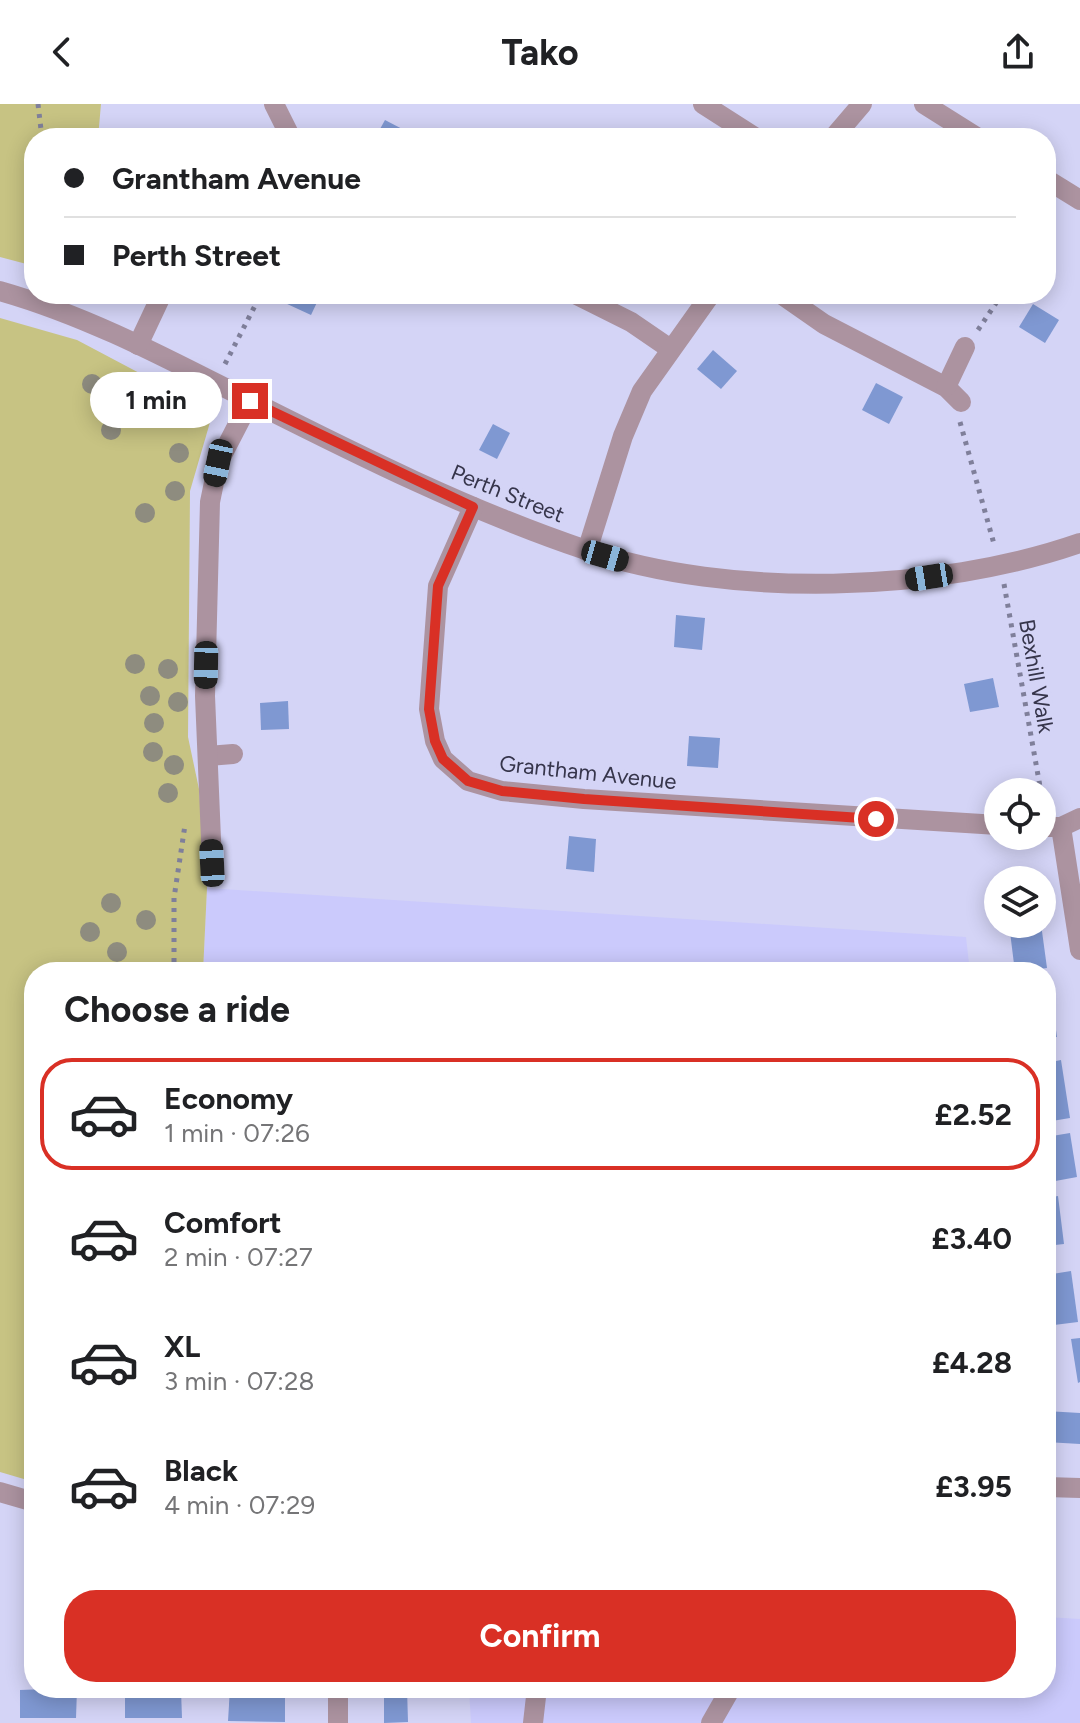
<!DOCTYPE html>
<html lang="en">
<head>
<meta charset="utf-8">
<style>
	:root { --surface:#fff; --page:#f6f6f6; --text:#202124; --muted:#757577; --line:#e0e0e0; --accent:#d93025 }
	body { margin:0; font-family:Figtree,sans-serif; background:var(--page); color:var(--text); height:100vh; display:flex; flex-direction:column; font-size:30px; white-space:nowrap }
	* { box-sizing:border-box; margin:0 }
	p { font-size:26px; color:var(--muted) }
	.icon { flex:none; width:44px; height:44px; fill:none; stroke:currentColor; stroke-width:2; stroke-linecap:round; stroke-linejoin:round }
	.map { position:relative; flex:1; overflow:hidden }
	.side { position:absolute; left:24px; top:858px; width:1032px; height:736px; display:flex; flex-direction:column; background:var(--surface); border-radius:32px; box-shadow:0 4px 20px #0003 }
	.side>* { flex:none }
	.top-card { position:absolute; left:24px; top:24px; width:1032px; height:176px; border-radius:32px; box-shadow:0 4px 20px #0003; display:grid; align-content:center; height:176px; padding:0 40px; background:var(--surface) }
	.controls { position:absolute; left:984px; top:674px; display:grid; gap:16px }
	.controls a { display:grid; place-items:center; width:72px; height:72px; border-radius:50%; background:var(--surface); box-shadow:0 4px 20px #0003; font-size:40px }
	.end { position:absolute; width:36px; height:36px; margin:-18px; border:10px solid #d93025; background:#fff; box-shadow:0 0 0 4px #fff }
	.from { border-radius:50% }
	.bubble { position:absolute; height:56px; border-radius:28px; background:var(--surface); box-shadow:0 4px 20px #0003; font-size:26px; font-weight:700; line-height:56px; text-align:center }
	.car { position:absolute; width:24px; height:48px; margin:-24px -12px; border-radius:10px; box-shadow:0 0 6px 2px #0007; background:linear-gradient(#222 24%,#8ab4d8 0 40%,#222 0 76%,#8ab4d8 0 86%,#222 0) }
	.top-card b { display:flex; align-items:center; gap:28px; height:76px; font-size:30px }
	.top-card b+b { border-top:2px solid var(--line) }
	.top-card i { width:20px; height:20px; background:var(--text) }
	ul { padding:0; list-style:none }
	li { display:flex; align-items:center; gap:24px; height:112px; margin:0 16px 12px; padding:0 24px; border:4px solid transparent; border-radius:32px }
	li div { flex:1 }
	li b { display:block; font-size:30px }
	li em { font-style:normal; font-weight:700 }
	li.selected { border-color:var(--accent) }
	li>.icon { width:72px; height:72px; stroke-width:1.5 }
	h2 { padding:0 40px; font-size:36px; line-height:96px }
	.cta { display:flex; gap:16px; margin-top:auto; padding:16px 40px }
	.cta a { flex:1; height:92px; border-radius:32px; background:var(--accent); color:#fff; font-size:32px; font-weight:700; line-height:92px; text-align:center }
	header { display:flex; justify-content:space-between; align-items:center; height:104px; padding:0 40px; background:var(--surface); font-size:36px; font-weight:700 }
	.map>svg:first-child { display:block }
</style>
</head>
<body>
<header><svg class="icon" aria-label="back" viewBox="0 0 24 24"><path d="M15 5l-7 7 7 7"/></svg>Tako<svg class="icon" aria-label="share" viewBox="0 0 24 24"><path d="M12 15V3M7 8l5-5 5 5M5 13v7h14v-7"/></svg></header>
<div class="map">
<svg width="1080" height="1619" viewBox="0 0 1080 1619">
	<rect width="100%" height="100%" fill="#d4d4f6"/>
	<g fill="#cbcafc">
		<polygon points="207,784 966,833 970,868 203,868"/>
		<polygon points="1046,1513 1080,1515 1080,1619 471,1619 469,1584 1046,1584"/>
	</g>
	<g fill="#c7c383">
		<polygon points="0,0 101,0 98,34 34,34 34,162 0,153"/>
		<polygon points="0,214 77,236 213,308 190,387 188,633 199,685 207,784 203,868 34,868 34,1378 0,1368"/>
	</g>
	<g fill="#7f98d2">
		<polygon points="385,16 408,28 404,34 375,34"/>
		<polygon points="289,190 316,190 320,192 311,211 285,199"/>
		<polygon points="1033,200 1059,216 1045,239 1019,223"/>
		<polygon points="713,246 737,267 721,285 697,265"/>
		<polygon points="876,279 903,293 889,320 862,306"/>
		<polygon points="493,320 510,329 497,355 479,346"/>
		<polygon points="676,511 705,514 702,546 674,543"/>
		<polygon points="993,574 999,603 970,608 964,580"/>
		<polygon points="288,597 289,625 261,626 260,599"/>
		<polygon points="689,632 720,634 718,664 687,662"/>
		<polygon points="569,732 596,735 594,768 566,765"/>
		<polygon points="1009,820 1041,820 1047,864 1015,868"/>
		<polygon points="1050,884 1057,933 1046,934 1046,885"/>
		<polygon points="1061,956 1070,1014 1046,1018 1046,959"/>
		<polygon points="1070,1029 1077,1073 1050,1078 1046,1033"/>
		<polygon points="1058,1092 1064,1140 1046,1142 1046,1094"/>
		<polygon points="1071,1167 1078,1218 1046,1222 1046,1171"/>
		<polygon points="1080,1234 1080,1278 1078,1279 1071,1235"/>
		<polygon points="1046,1307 1080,1309 1080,1340 1046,1338"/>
		<polygon points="230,1584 285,1584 285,1618 228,1617"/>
		<polygon points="384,1584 407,1584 408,1618 384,1619"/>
		<polygon points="47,1585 77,1585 76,1614 20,1614 20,1586"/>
		<polygon points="125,1585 181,1586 182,1614 125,1614"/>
	</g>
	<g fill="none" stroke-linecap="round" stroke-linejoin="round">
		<g stroke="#7f7f9a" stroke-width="5" stroke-dasharray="4 6" stroke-linecap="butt">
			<polyline points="38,0 42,34"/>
			<polyline points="1046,121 1056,105"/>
			<polyline points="978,226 1002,190"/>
			<polyline points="225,260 261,190"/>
			<polyline points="960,318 994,440"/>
			<polyline points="1004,480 1041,688"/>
			<polyline points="174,868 174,794 185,721"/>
		</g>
		<g stroke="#ac93a0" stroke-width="20">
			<polyline points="274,0 291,34"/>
			<polyline points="703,0 756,34"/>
			<polyline points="924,0 978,34"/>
			<polyline points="833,34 862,0"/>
			<polyline points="1046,75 1080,96"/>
			<path d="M0,187c88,25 168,68 249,109 109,55 221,111 337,150 144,49 351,43 494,-7"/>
			<polyline points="575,190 631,218 669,244"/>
			<polyline points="781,190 824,220 946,283 961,298"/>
			<polyline points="138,241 162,190"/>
			<polyline points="946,283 965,243"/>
			<polyline points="473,403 438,482 429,605 435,637 443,655 468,677 502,687 584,695 998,721"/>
			<polyline points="587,447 623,332 642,287 711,190"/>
			<polyline points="208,652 233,650"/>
			<polyline points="1042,723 1061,723 1080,714"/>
			<polyline points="1061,723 1080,846"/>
			<polyline points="212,759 205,592 210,398 218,359 250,297"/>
			<polyline points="1046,1383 1080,1384"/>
			<polyline points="0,1388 34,1398"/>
			<polyline points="338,1619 338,1584"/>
			<polyline points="533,1619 537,1584"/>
			<polyline points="711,1619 731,1584"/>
		</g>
	</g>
	<g fill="#8e8c7f">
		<circle cx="92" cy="280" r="10"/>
		<circle cx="166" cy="310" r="10"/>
		<circle cx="111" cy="326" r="10"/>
		<circle cx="179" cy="349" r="10"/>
		<circle cx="175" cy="387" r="10"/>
		<circle cx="145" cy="409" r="10"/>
		<circle cx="135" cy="560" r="10"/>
		<circle cx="168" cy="565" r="10"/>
		<circle cx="150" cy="592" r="10"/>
		<circle cx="178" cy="598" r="10"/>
		<circle cx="154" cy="619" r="10"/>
		<circle cx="153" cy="648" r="10"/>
		<circle cx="174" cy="661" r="10"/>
		<circle cx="168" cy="689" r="10"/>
		<circle cx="111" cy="799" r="10"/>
		<circle cx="146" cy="816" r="10"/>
		<circle cx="90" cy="828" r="10"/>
		<circle cx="117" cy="848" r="10"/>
	</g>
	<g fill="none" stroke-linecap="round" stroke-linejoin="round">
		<polyline stroke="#d93025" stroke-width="10" points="250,297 473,403 438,482 429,605 435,637 443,655 468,677 502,687 584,695 876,715"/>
	</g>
	<g text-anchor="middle" stroke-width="8" stroke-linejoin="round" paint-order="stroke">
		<g font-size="22" fill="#36354b" stroke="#d4d4f6">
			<text transform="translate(508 389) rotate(22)" y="8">Perth Street</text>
			<text transform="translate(1037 572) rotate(80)" y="8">Bexhill Walk</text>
			<text transform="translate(588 668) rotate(6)" y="8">Grantham Avenue</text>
		</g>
	</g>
</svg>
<div class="controls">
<a><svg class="icon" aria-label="locate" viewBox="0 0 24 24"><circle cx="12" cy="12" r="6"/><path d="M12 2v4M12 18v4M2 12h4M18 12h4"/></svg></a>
<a><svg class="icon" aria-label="layers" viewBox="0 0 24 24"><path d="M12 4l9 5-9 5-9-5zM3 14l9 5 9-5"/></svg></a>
</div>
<i class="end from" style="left:876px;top:715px"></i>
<i class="end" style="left:250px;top:297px"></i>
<div class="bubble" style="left:90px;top:268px;width:132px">1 min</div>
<i class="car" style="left:218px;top:359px;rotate:192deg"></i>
<i class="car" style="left:605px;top:452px;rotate:106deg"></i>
<i class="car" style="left:929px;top:473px;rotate:261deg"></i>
<i class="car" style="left:206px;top:561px;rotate:181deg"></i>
<i class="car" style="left:212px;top:759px;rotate:357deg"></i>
<div class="top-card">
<b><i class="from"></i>Grantham Avenue</b>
<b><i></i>Perth Street</b>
</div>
<section class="side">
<h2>Choose a ride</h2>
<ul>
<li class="selected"><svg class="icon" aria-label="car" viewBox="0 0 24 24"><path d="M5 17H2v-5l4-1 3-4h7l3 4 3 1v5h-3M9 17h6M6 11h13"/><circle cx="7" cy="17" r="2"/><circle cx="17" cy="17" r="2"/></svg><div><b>Economy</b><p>1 min · 07:26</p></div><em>£2.52</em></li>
<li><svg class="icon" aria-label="car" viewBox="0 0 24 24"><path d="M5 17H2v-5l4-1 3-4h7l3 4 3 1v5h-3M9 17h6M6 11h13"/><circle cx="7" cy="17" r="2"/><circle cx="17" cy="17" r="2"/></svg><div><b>Comfort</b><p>2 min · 07:27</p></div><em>£3.40</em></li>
<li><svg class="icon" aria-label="car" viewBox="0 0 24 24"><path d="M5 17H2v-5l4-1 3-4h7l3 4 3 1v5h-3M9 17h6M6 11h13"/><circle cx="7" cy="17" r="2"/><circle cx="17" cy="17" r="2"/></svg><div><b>XL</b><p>3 min · 07:28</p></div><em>£4.28</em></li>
<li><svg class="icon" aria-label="car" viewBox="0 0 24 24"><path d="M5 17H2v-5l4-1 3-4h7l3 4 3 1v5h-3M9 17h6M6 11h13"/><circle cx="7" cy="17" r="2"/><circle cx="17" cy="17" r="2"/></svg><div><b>Black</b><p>4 min · 07:29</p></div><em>£3.95</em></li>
</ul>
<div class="cta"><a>Confirm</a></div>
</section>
</div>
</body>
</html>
